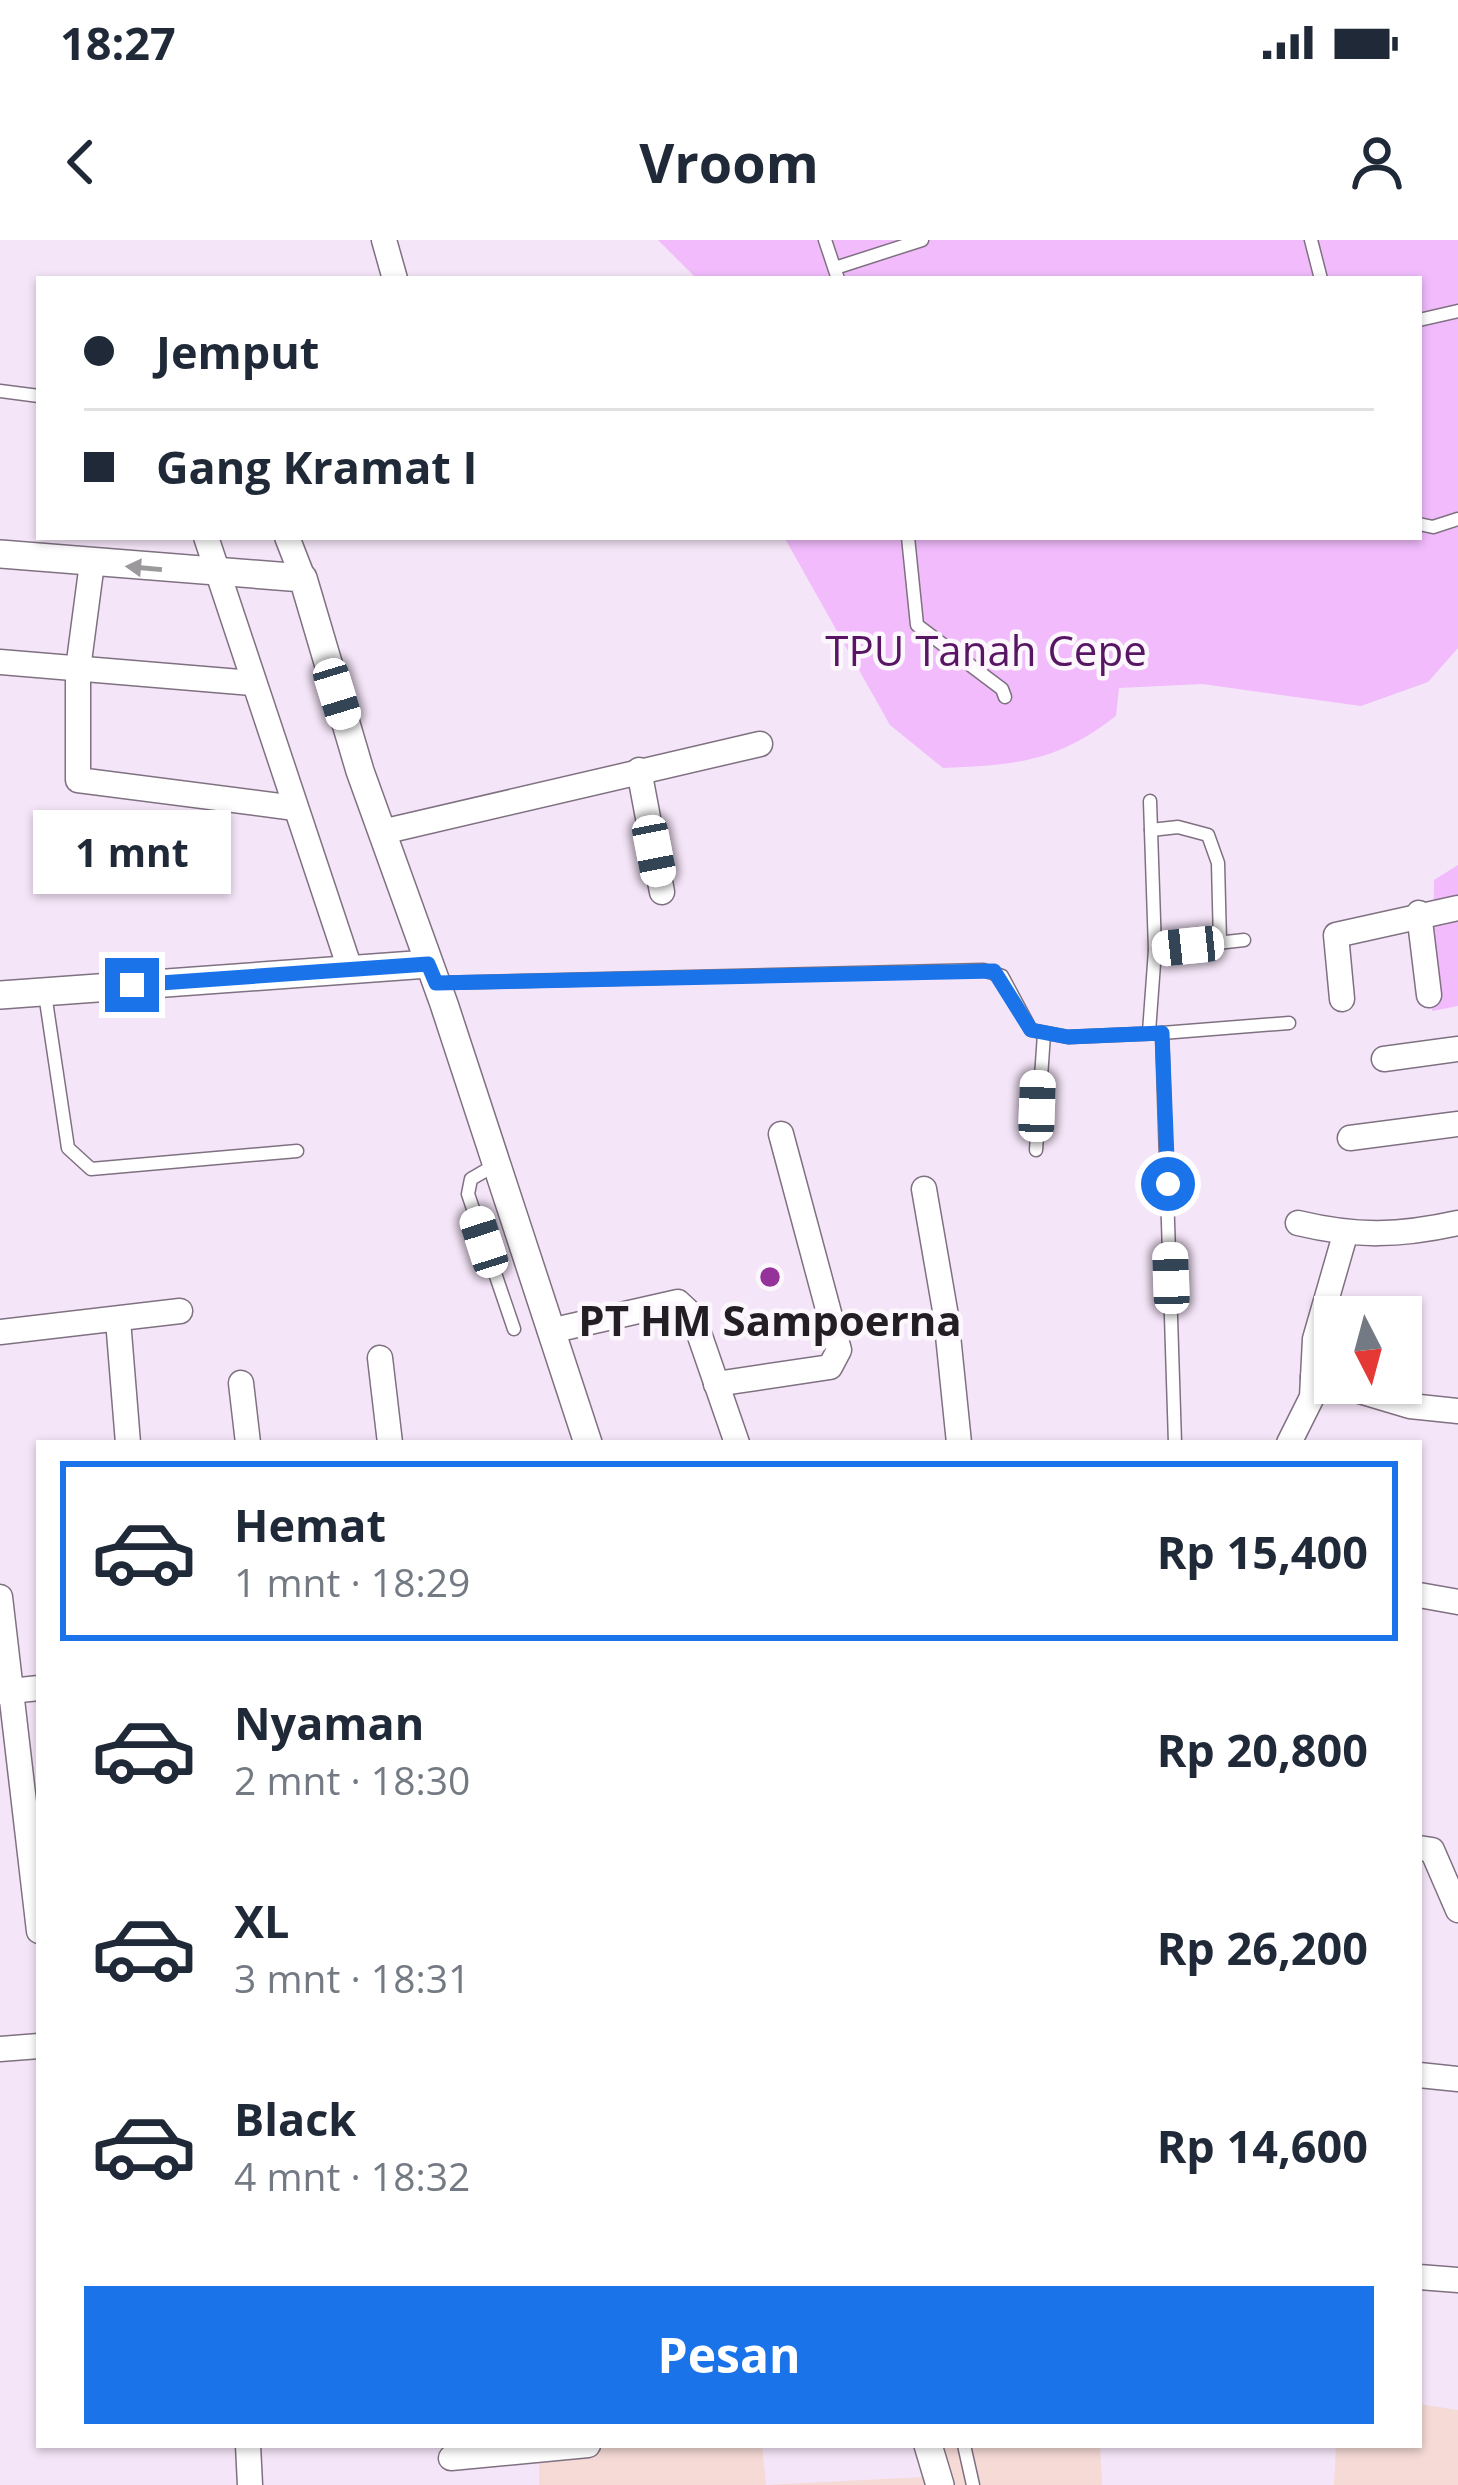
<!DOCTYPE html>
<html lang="id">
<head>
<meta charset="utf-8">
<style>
	:root { --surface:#fff; --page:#f2f2f3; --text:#1f2937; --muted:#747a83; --line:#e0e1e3; --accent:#1a73e8 }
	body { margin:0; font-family:"Open Sans",sans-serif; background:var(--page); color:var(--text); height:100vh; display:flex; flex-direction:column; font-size:45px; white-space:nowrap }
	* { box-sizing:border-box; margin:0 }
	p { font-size:39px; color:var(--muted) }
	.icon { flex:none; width:66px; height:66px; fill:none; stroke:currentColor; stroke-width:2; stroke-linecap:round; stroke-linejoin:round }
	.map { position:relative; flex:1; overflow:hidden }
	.details { position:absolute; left:36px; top:1200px; width:1386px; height:1008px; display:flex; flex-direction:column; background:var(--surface); border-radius:0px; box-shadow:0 3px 9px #0004 }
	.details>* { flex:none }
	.top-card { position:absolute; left:36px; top:36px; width:1386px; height:264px; border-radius:0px; box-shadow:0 3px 9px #0004; display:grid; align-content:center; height:264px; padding:0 48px; background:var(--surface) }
	.needle { width:78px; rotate:174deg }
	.buttons { position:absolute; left:1314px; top:1056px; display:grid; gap:24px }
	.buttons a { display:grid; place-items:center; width:108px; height:108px; border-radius:0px; background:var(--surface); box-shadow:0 3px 9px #0004; font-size:60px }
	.end { position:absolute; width:54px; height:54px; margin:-27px; border:15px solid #1a73e8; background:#fff; box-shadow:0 0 0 6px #fff }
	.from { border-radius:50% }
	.bubble { position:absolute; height:84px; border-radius:0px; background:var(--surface); box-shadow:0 3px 9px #0004; font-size:39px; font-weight:700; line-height:84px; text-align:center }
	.car { position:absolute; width:36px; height:72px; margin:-36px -18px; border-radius:15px; box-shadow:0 0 9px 3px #0007; background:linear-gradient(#fff 24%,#345 0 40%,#fff 0 76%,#345 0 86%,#fff 0) }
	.top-card b { display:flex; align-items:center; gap:42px; height:114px; font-size:45px }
	.top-card b+b { border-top:3px solid var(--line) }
	.top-card i { width:30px; height:30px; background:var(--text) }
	ul { padding:21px 0 0; list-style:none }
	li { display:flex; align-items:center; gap:36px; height:180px; margin:0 24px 18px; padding:0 24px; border:6px solid transparent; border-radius:0px }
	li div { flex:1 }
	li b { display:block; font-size:45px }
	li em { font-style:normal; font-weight:700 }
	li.active { border-color:var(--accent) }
	li>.icon { width:108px; height:108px; stroke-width:1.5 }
	.button { display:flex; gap:24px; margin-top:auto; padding:24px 48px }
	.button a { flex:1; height:138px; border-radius:0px; background:var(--accent); color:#fff; font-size:48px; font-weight:700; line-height:138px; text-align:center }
	.status { display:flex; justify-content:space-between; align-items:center; height:84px; padding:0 60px; background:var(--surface); direction:ltr }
	.status svg { height:33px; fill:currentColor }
	header { display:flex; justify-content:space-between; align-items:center; height:156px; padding:0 48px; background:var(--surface); font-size:54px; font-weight:700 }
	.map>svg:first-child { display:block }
</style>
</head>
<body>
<div class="status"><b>18:27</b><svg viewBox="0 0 49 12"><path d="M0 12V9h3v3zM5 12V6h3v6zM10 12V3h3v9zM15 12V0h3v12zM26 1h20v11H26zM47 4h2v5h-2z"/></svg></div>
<header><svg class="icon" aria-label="back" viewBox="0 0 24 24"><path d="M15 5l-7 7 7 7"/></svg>Vroom<svg class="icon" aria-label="person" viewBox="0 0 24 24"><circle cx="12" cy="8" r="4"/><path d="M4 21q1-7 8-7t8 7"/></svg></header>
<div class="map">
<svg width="1458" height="2245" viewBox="0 0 1458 2245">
	<rect width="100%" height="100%" fill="#f5e5f8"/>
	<g fill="#f5dad6">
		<polygon points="1419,2164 1458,2170 1458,2245 1334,2245 1336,2205 1419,2205"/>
		<polygon points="539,2205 762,2205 766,2245 924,2237 919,2205 1100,2205 1102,2245 539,2245"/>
	</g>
	<g fill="#f1bbfc">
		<path d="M658,0h800v408l-30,34 -67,24 -159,-22 -83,4 -3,28c-59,46 -100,49 -173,52l-53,-43 -106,-188h635v-258h-722z"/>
		<polygon points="1458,625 1458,766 1432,771 1434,640"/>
	</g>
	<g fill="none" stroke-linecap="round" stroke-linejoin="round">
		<defs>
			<g id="service">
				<polyline points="825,0 838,39"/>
				<polyline points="1311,0 1321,39"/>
				<polyline points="835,28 922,0"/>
				<polyline points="1419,80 1458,71"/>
				<polyline points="0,151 39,156"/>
				<polyline points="1419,284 1433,287 1458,279"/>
				<polyline points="908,297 917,385 1002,449 1005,457"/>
				<polyline points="1151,590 1178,587 1208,595 1218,623 1220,703"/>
				<polyline points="1155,710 1244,700"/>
				<polyline points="437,743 983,730 1002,736 1031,790 1068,797 1162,793 1175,1203"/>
				<polyline points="45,754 68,908 91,929 297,911"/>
				<polyline points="1149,792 1155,710 1150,561"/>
				<polyline points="1162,793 1289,783"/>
				<polyline points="1036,910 1044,794"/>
				<polyline points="495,925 471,939 468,954 514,1089"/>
				<polyline points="964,2205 973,2245"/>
			</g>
			<g id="minor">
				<polyline points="384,0 395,39"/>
				<polyline points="206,297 350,729"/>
				<polyline points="287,297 303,338"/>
				<polyline points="92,323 78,429 78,540 295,568"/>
				<polyline points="0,422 252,443"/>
				<polyline points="639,530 662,652"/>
				<polyline points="382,592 760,504"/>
				<polyline points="1419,673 1429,755"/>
				<polyline points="1342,759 1336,695 1458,668"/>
				<polyline points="1384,819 1458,809"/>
				<polyline points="1350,898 1458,884"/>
				<polyline points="924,949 946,1076 959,1203"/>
				<path d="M1298,983c58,14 102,13 160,0"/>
				<polyline points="118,1080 128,1203"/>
				<polyline points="550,1091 678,1062 693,1076 737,1203"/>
				<polyline points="0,1092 180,1071"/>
				<polyline points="380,1118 390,1203"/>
				<polyline points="1313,1137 1410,1166 1458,1171"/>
				<polyline points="241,1143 248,1203"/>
				<polyline points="716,1144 830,1127 839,1110 781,894"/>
				<polyline points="1289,1203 1312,1157 1315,1099 1345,995"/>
				<polyline points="1419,1355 1458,1362"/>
				<polyline points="0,1357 39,1691"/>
				<polyline points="0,1452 39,1448"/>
				<polyline points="1419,1608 1432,1610 1458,1670"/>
				<polyline points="0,1809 39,1806"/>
				<polyline points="1419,1835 1458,1839"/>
				<polyline points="1419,2037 1458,2040"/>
				<polyline points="248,2205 250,2245"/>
				<polyline points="451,2218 588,2205"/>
			</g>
			<g id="tertiary">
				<polyline points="0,314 303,338 360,531 444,764 588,1203"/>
				<polyline points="0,755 428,724"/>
				<polyline points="928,2205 940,2245"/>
			</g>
		</defs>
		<use href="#service" stroke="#7f7181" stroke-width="15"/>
		<use href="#minor" stroke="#7f7181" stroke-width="27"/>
		<use href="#tertiary" stroke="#7f7181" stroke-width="30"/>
		<use href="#service" stroke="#fff" stroke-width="12"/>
		<use href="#minor" stroke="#fff" stroke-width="24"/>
		<use href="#tertiary" stroke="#fff" stroke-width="27"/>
	</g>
	<defs><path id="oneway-solid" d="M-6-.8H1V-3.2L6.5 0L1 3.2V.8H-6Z" transform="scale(3)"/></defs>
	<use fill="#9c999c" href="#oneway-solid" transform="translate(144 328) rotate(-175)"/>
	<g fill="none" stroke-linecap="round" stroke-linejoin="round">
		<polyline stroke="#1a73e8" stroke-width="15" points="132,745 428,724 436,743 994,731 1031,790 1068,797 1162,793 1168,944"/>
	</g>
	<circle fill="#95339b" stroke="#fcf6fd" stroke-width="4.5" cx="770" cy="1037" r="12"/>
	<g text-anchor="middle" stroke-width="9" stroke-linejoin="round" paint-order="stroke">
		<g font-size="42" fill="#581564" stroke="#fcf6fd">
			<text x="986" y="426">TPU Tanah Cepe</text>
		</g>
		<g font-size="42" font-weight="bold" fill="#231d24" stroke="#fcf6fd">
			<text x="770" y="1096">PT HM Sampoerna</text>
		</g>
	</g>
</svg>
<div class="buttons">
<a><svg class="needle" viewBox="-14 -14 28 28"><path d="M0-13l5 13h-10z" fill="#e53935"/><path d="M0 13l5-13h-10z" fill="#747a83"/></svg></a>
</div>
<i class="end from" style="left:1168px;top:944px"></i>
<i class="end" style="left:132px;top:745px"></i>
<div class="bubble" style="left:33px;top:570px;width:198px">1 mnt</div>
<i class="car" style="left:337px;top:454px;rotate:163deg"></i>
<i class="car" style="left:654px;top:611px;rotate:169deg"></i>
<i class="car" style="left:1188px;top:706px;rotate:264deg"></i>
<i class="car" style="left:1037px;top:866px;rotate:2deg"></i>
<i class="car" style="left:484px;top:1002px;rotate:342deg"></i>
<i class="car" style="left:1171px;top:1038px;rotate:358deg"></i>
<div class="top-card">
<b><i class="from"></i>Jemput</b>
<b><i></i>Gang Kramat I</b>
</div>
<section class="details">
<ul>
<li class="active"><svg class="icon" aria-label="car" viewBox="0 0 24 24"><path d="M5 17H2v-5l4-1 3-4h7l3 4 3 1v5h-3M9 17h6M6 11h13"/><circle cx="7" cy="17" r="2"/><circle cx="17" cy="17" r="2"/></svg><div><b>Hemat</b><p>1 mnt · 18:29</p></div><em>Rp 15,400</em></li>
<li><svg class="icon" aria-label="car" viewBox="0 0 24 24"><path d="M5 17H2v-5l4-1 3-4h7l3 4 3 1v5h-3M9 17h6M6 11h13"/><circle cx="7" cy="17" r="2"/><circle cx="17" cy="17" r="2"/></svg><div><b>Nyaman</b><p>2 mnt · 18:30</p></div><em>Rp 20,800</em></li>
<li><svg class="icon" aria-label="car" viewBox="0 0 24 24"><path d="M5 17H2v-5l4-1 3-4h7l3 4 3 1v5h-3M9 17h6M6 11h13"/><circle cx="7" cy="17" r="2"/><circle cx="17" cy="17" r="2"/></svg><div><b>XL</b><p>3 mnt · 18:31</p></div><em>Rp 26,200</em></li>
<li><svg class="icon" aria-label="car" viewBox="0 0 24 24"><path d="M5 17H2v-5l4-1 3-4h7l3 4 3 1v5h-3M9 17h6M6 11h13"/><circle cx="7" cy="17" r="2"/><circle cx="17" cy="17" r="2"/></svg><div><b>Black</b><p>4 mnt · 18:32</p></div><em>Rp 14,600</em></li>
</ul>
<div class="button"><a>Pesan</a></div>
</section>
</div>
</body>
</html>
